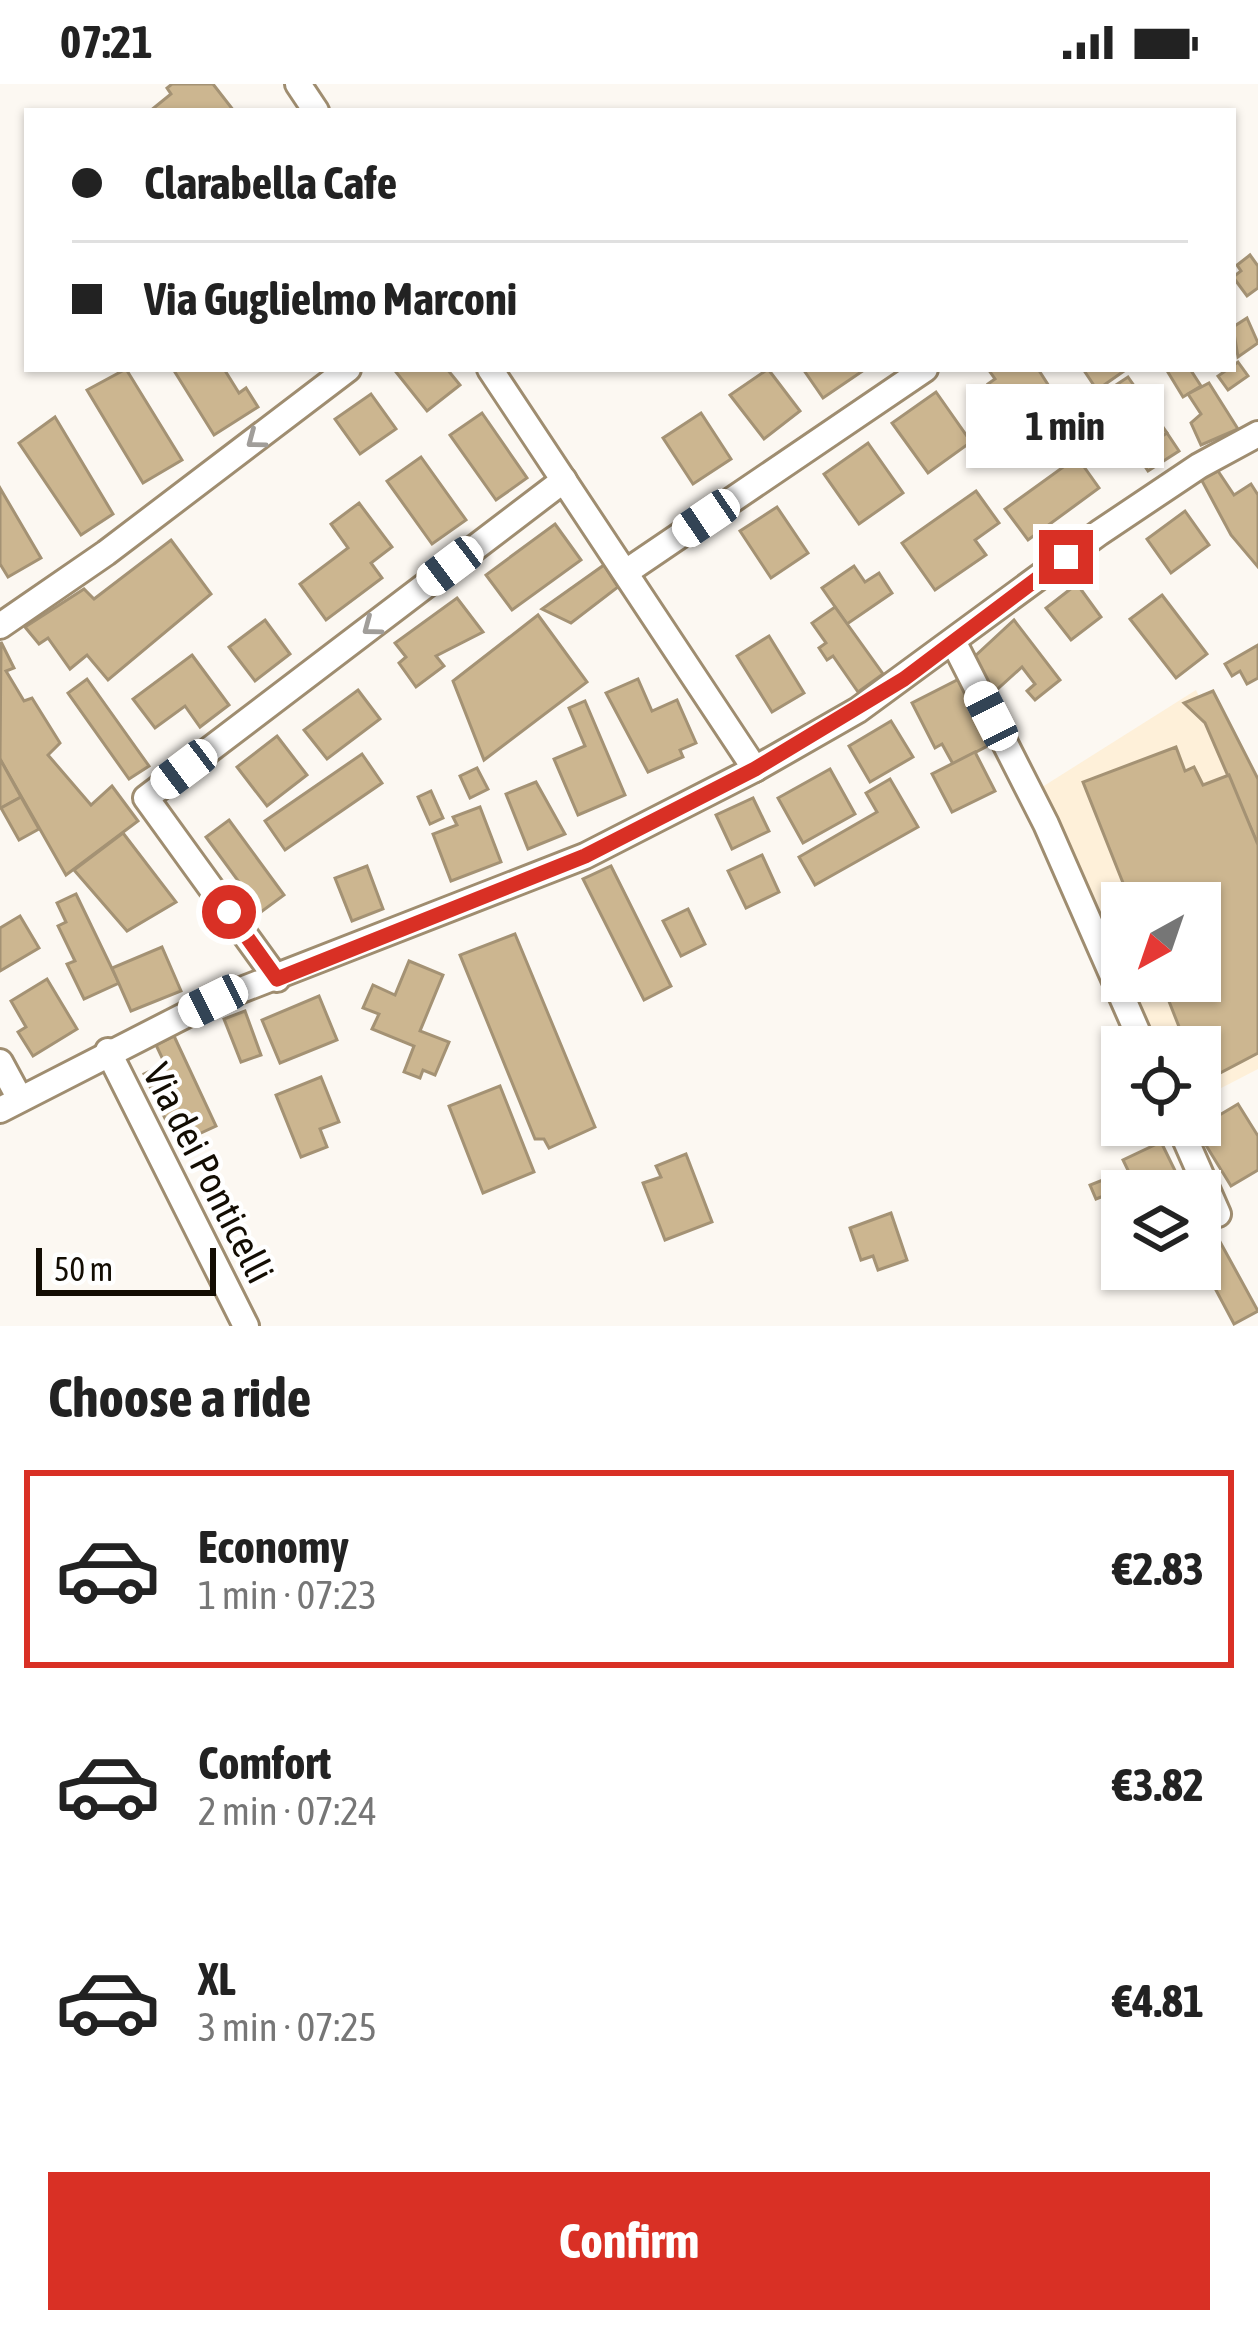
<!DOCTYPE html>
<html lang="en">
<head>
<meta charset="utf-8">
<style>
	:root { --surface:#fff; --page:#f2f2f2; --text:#222; --muted:#767676; --line:#e0e0e0; --accent:#d93025 }
	body { margin:0; font-family:"Asap Condensed",sans-serif; background:var(--page); color:var(--text); height:100vh; display:flex; flex-direction:column; font-size:45px; white-space:nowrap }
	* { box-sizing:border-box; margin:0 }
	p { font-size:39px; color:var(--muted) }
	.icon { flex:none; width:66px; height:66px; fill:none; stroke:currentColor; stroke-width:2; stroke-linecap:round; stroke-linejoin:round }
	.map { position:relative; height:1242px; overflow:hidden }
	.side { display:flex; flex-direction:column; background:var(--surface); flex:1 }
	.side>* { flex:none }
	.guide { position:absolute; left:24px; top:24px; width:1212px; height:264px; border-radius:0px; box-shadow:0 3px 9px #0004; display:grid; align-content:center; height:264px; padding:0 48px; background:var(--surface) }
	.needle { width:78px; rotate:220deg }
	.buttons { position:absolute; left:1101px; top:798px; display:grid; gap:24px }
	.buttons a { display:grid; place-items:center; width:120px; height:120px; border-radius:0px; background:var(--surface); box-shadow:0 3px 9px #0004; font-size:60px }
	.scale { position:absolute; left:36px; bottom:30px; width:180px; box-sizing:border-box; padding-left:12px; border:6px solid #130d03; border-top:0; font-size:33px; line-height:42px; white-space:nowrap; color:#130d03; -webkit-text-stroke:9px #fff; paint-order:stroke }
	.end { position:absolute; width:54px; height:54px; margin:-27px; border:15px solid #d93025; background:#fff; box-shadow:0 0 0 6px #fff }
	.from { border-radius:50% }
	.bubble { position:absolute; height:84px; border-radius:0px; background:var(--surface); box-shadow:0 3px 9px #0004; font-size:39px; font-weight:700; line-height:84px; text-align:center }
	.car { position:absolute; width:36px; height:72px; margin:-36px -18px; border-radius:15px; box-shadow:0 0 9px 3px #0007; background:linear-gradient(#fff 24%,#345 0 40%,#fff 0 76%,#345 0 86%,#fff 0) }
	.guide b { display:flex; align-items:center; gap:42px; height:114px; font-size:45px }
	.guide b+b { border-top:3px solid var(--line) }
	.guide i { width:30px; height:30px; background:var(--text) }
	ul { padding:0; list-style:none }
	li { display:flex; align-items:center; gap:36px; height:198px; margin:0 24px 18px; padding:0 24px; border:6px solid transparent; border-radius:0px }
	li div { flex:1 }
	li b { display:block; font-size:45px }
	li em { font-style:normal; font-weight:700 }
	li.on { border-color:var(--accent) }
	li>.icon { width:108px; height:108px; stroke-width:1.5 }
	h2 { padding:0 48px; font-size:54px; line-height:144px }
	.primary-button { display:flex; gap:24px; margin-top:auto; padding:24px 48px }
	.primary-button a { flex:1; height:138px; border-radius:0px; background:var(--accent); color:#fff; font-size:48px; font-weight:700; line-height:138px; text-align:center }
	.status { display:flex; justify-content:space-between; align-items:center; height:84px; padding:0 60px; background:var(--surface); direction:ltr }
	.status svg { height:33px; fill:currentColor }
	.map>svg:first-child { display:block }
</style>
</head>
<body>
<div class="status"><b>07:21</b><svg viewBox="0 0 49 12"><path d="M0 12V9h3v3zM5 12V6h3v6zM10 12V3h3v9zM15 12V0h3v12zM26 1h20v11H26zM47 4h2v5h-2z"/></svg></div>
<div class="map">
<svg width="1258" height="1242" viewBox="0 0 1258 1242">
	<rect width="100%" height="100%" fill="#fcf8f2"/>
	<path fill="#fef0d9" fill-rule="evenodd" d="M1196,606l62,138v241l-58,30v-52h-68l-112,-246zM1122,819h78v78h-78z"/>
	<g fill="#ccb690" stroke="#a49274" stroke-width="3">
		<polygon points="172,0 213,0 234,27 150,27 171,10 167,4"/>
		<polygon points="1250,171 1258,182 1258,204 1247,212 1233,193 1241,187 1237,181"/>
		<polygon points="1247,234 1258,259 1238,273 1233,243"/>
		<polygon points="1238,278 1248,292 1228,306 1218,292"/>
		<polygon points="126,285 182,376 143,399 87,306"/>
		<polygon points="173,285 224,285 239,309 246,304 258,323 214,351"/>
		<polygon points="400,285 447,285 460,301 427,327 396,288"/>
		<polygon points="768,285 800,327 764,355 730,311"/>
		<polygon points="803,285 863,285 864,286 823,314"/>
		<polygon points="988,285 1038,285 1065,327 1032,349 1020,332 1012,337 988,300 995,295"/>
		<polygon points="1083,285 1122,285 1124,287 1097,306"/>
		<polygon points="1166,285 1190,285 1201,302 1183,313"/>
		<polygon points="1128,293 1167,349 1144,365 1104,309"/>
		<polygon points="1209,299 1238,345 1201,361 1191,339 1201,330 1188,310"/>
		<polygon points="936,308 971,358 928,389 892,339"/>
		<polygon points="371,310 396,345 360,370 335,335"/>
		<polygon points="482,329 527,394 496,416 450,351"/>
		<polygon points="701,329 731,375 693,400 663,354"/>
		<polygon points="55,333 113,430 81,451 19,359"/>
		<polygon points="1167,349 1179,367 1148,387 1136,369"/>
		<polygon points="868,359 903,409 859,440 824,390"/>
		<polygon points="421,373 466,436 432,460 387,397"/>
		<polygon points="1077,373 1099,404 1028,456 1005,425"/>
		<polygon points="1218,387 1234,411 1251,400 1258,411 1258,483 1231,451 1201,395"/>
		<polygon points="0,404 41,474 8,493 0,480"/>
		<polygon points="976,407 999,439 975,456 986,471 935,506 902,459"/>
		<polygon points="359,419 392,463 371,479 382,494 326,536 300,500 348,464 331,440"/>
		<polygon points="777,423 808,469 771,494 740,447"/>
		<polygon points="1185,427 1209,461 1171,489 1147,455"/>
		<polygon points="555,440 581,476 512,526 486,491"/>
		<polygon points="171,456 211,510 108,596 87,571 70,585 48,554 39,560 25,543 84,505 94,515"/>
		<polygon points="604,481 618,503 571,539 542,525"/>
		<polygon points="854,482 865,498 879,489 892,509 847,540 822,504"/>
		<polygon points="1077,500 1101,533 1071,556 1046,524"/>
		<polygon points="1162,511 1207,570 1176,594 1130,535"/>
		<polygon points="457,514 483,548 436,572 444,582 416,603 399,579 406,573 395,559"/>
		<polygon points="835,523 883,590 858,608 833,572 827,576 819,564 826,559 812,539"/>
		<polygon points="538,531 587,598 484,676 453,597"/>
		<polygon points="265,536 290,570 255,597 229,563"/>
		<polygon points="1014,536 1060,596 1035,616 1027,607 1035,600 1022,583 992,610 974,573"/>
		<polygon points="769,552 804,609 772,628 737,572"/>
		<polygon points="1,558 14,584 6,587 24,617 32,614 60,659 48,671 91,721 112,702 138,737 66,791 0,675"/>
		<polygon points="1258,561 1258,594 1247,600 1240,587 1232,592 1225,580"/>
		<polygon points="192,571 229,621 200,643 185,622 155,644 133,615"/>
		<polygon points="961,594 995,658 953,680 942,660 935,664 912,619"/>
		<polygon points="87,595 149,682 129,695 68,609"/>
		<polygon points="638,595 652,627 677,616 696,659 680,666 683,673 648,688 606,609"/>
		<polygon points="358,606 380,635 327,675 304,646"/>
		<polygon points="1213,607 1258,695 1258,761 1205,639 1184,619"/>
		<polygon points="585,617 625,711 578,731 554,675 585,662 569,624"/>
		<polygon points="891,637 913,673 870,698 849,662"/>
		<polygon points="277,652 307,691 267,722 237,683"/>
		<polygon points="1176,663 1185,687 1194,683 1203,701 1229,691 1258,761 1258,969 1201,999 1200,963 1187,963 1161,897 1200,897 1200,819 1131,819 1083,698"/>
		<polygon points="975,668 995,707 952,728 932,690"/>
		<polygon points="362,670 382,699 285,766 265,737"/>
		<polygon points="0,675 21,713 1,724 0,723"/>
		<polygon points="477,684 488,705 470,714 460,692"/>
		<polygon points="830,685 855,730 803,759 778,714"/>
		<polygon points="890,695 918,743 815,801 799,773 877,728 866,709"/>
		<polygon points="536,698 565,750 528,765 506,710"/>
		<polygon points="431,707 443,734 430,740 418,713"/>
		<polygon points="21,713 39,745 19,756 1,724"/>
		<polygon points="753,714 769,747 732,765 716,731"/>
		<polygon points="480,723 501,778 451,797 433,750 457,741 453,733"/>
		<polygon points="229,736 284,811 261,828 206,753"/>
		<polygon points="123,749 176,818 127,847 74,786"/>
		<polygon points="762,771 779,808 746,824 728,787"/>
		<polygon points="367,782 383,825 352,837 335,794"/>
		<polygon points="611,782 671,902 644,916 583,795"/>
		<polygon points="76,810 119,899 84,915 67,880 75,877 58,842 66,838 57,819"/>
		<polygon points="688,825 705,860 681,872 663,837"/>
		<polygon points="20,832 39,864 0,887 0,844"/>
		<polygon points="515,850 595,1043 549,1064 544,1055 535,1055 460,871"/>
		<polygon points="162,863 181,907 131,927 112,884"/>
		<polygon points="409,877 443,891 420,947 449,958 435,991 423,986 420,994 404,988 414,962 372,945 379,930 363,924 373,901 395,911"/>
		<polygon points="47,895 77,945 33,972 18,948 26,943 11,917"/>
		<polygon points="319,912 337,956 280,979 262,936"/>
		<polygon points="245,927 261,971 241,978 224,935"/>
		<polygon points="174,952 216,1042 190,1054 184,1039 170,1045 144,990 165,980 156,961"/>
		<polygon points="321,993 339,1038 320,1045 327,1063 301,1073 276,1011"/>
		<polygon points="500,1002 534,1088 483,1109 449,1022"/>
		<polygon points="1238,1020 1258,1052 1258,1086 1231,1102 1196,1045"/>
		<polygon points="1161,1058 1185,1107 1138,1107 1123,1076"/>
		<polygon points="686,1070 712,1138 665,1156 643,1099 661,1093 656,1082"/>
		<polygon points="1123,1088 1129,1102 1096,1115 1090,1101"/>
		<polygon points="891,1129 907,1176 878,1186 873,1172 861,1176 850,1144"/>
		<polygon points="1213,1145 1258,1227 1234,1240 1200,1176 1200,1151"/>
	</g>
	<g fill="none" stroke-linecap="round" stroke-linejoin="round">
		<defs>
			<g id="minor">
				<polyline points="298,0 316,27"/>
				<polyline points="490,285 755,685"/>
				<polyline points="626,488 925,285"/>
				<polyline points="0,542 106,469 348,285"/>
				<polyline points="954,559 1046,740 1144,963"/>
				<polyline points="277,895 146,714 564,396"/>
				<polyline points="108,967 246,1242"/>
				<polyline points="0,978 20,1015"/>
				<polyline points="0,1026 213,917 585,772 755,685 858,626 1099,449 1199,382 1258,350"/>
				<polyline points="1179,1041 1218,1130"/>
			</g>
		</defs>
		<use href="#minor" stroke="#9f8d70" stroke-width="30"/>
		<use href="#minor" stroke="#fff" stroke-width="24"/>
	</g>
	<defs><path id="oneway-chevron" d="M-2-3.5L2.5 0L-2 3.5" fill="none" stroke-width="1.6" stroke-linecap="round" stroke-linejoin="round" transform="scale(3)"/></defs>
	<g stroke="#a19e9a">
		<use href="#oneway-chevron" transform="translate(255 356) rotate(143)"/>
		<use href="#oneway-chevron" transform="translate(371 543) rotate(143)"/>
	</g>
	<g fill="none" stroke-linecap="round" stroke-linejoin="round">
		<polyline stroke="#d93025" stroke-width="15" points="229,828 277,895 585,772 755,685 904,595 1066,473"/>
	</g>
	<g text-anchor="middle" stroke-width="9" stroke-linejoin="round" paint-order="stroke">
		<g font-size="39" fill="#130d03" stroke="#fff">
			<text transform="translate(209 1089) rotate(63)" y="14">Via dei Ponticelli</text>
		</g>
	</g>
</svg>
<div class="buttons">
<a><svg class="needle" viewBox="-14 -14 28 28"><path d="M0-13l5 13h-10z" fill="#e53935"/><path d="M0 13l5-13h-10z" fill="#767676"/></svg></a>
<a><svg class="icon" aria-label="locate" viewBox="0 0 24 24"><circle cx="12" cy="12" r="6"/><path d="M12 2v4M12 18v4M2 12h4M18 12h4"/></svg></a>
<a><svg class="icon" aria-label="layers" viewBox="0 0 24 24"><path d="M12 4l9 5-9 5-9-5zM3 14l9 5 9-5"/></svg></a>
</div>
<div class="scale">50 m</div>
<i class="end from" style="left:229px;top:828px"></i>
<i class="end" style="left:1066px;top:473px"></i>
<div class="bubble" style="left:966px;top:300px;width:198px">1 min</div>
<i class="car" style="left:706px;top:434px;rotate:236deg"></i>
<i class="car" style="left:450px;top:482px;rotate:233deg"></i>
<i class="car" style="left:991px;top:632px;rotate:333deg"></i>
<i class="car" style="left:184px;top:685px;rotate:233deg"></i>
<i class="car" style="left:213px;top:917px;rotate:244deg"></i>
<div class="guide">
<b><i class="from"></i>Clarabella Cafe</b>
<b><i></i>Via Guglielmo Marconi</b>
</div>
</div>
<section class="side">
<h2>Choose a ride</h2>
<ul>
<li class="on"><svg class="icon" aria-label="car" viewBox="0 0 24 24"><path d="M5 17H2v-5l4-1 3-4h7l3 4 3 1v5h-3M9 17h6M6 11h13"/><circle cx="7" cy="17" r="2"/><circle cx="17" cy="17" r="2"/></svg><div><b>Economy</b><p>1 min · 07:23</p></div><em>€2.83</em></li>
<li><svg class="icon" aria-label="car" viewBox="0 0 24 24"><path d="M5 17H2v-5l4-1 3-4h7l3 4 3 1v5h-3M9 17h6M6 11h13"/><circle cx="7" cy="17" r="2"/><circle cx="17" cy="17" r="2"/></svg><div><b>Comfort</b><p>2 min · 07:24</p></div><em>€3.82</em></li>
<li><svg class="icon" aria-label="car" viewBox="0 0 24 24"><path d="M5 17H2v-5l4-1 3-4h7l3 4 3 1v5h-3M9 17h6M6 11h13"/><circle cx="7" cy="17" r="2"/><circle cx="17" cy="17" r="2"/></svg><div><b>XL</b><p>3 min · 07:25</p></div><em>€4.81</em></li>
</ul>
<div class="primary-button"><a>Confirm</a></div>
</section>
</body>
</html>
